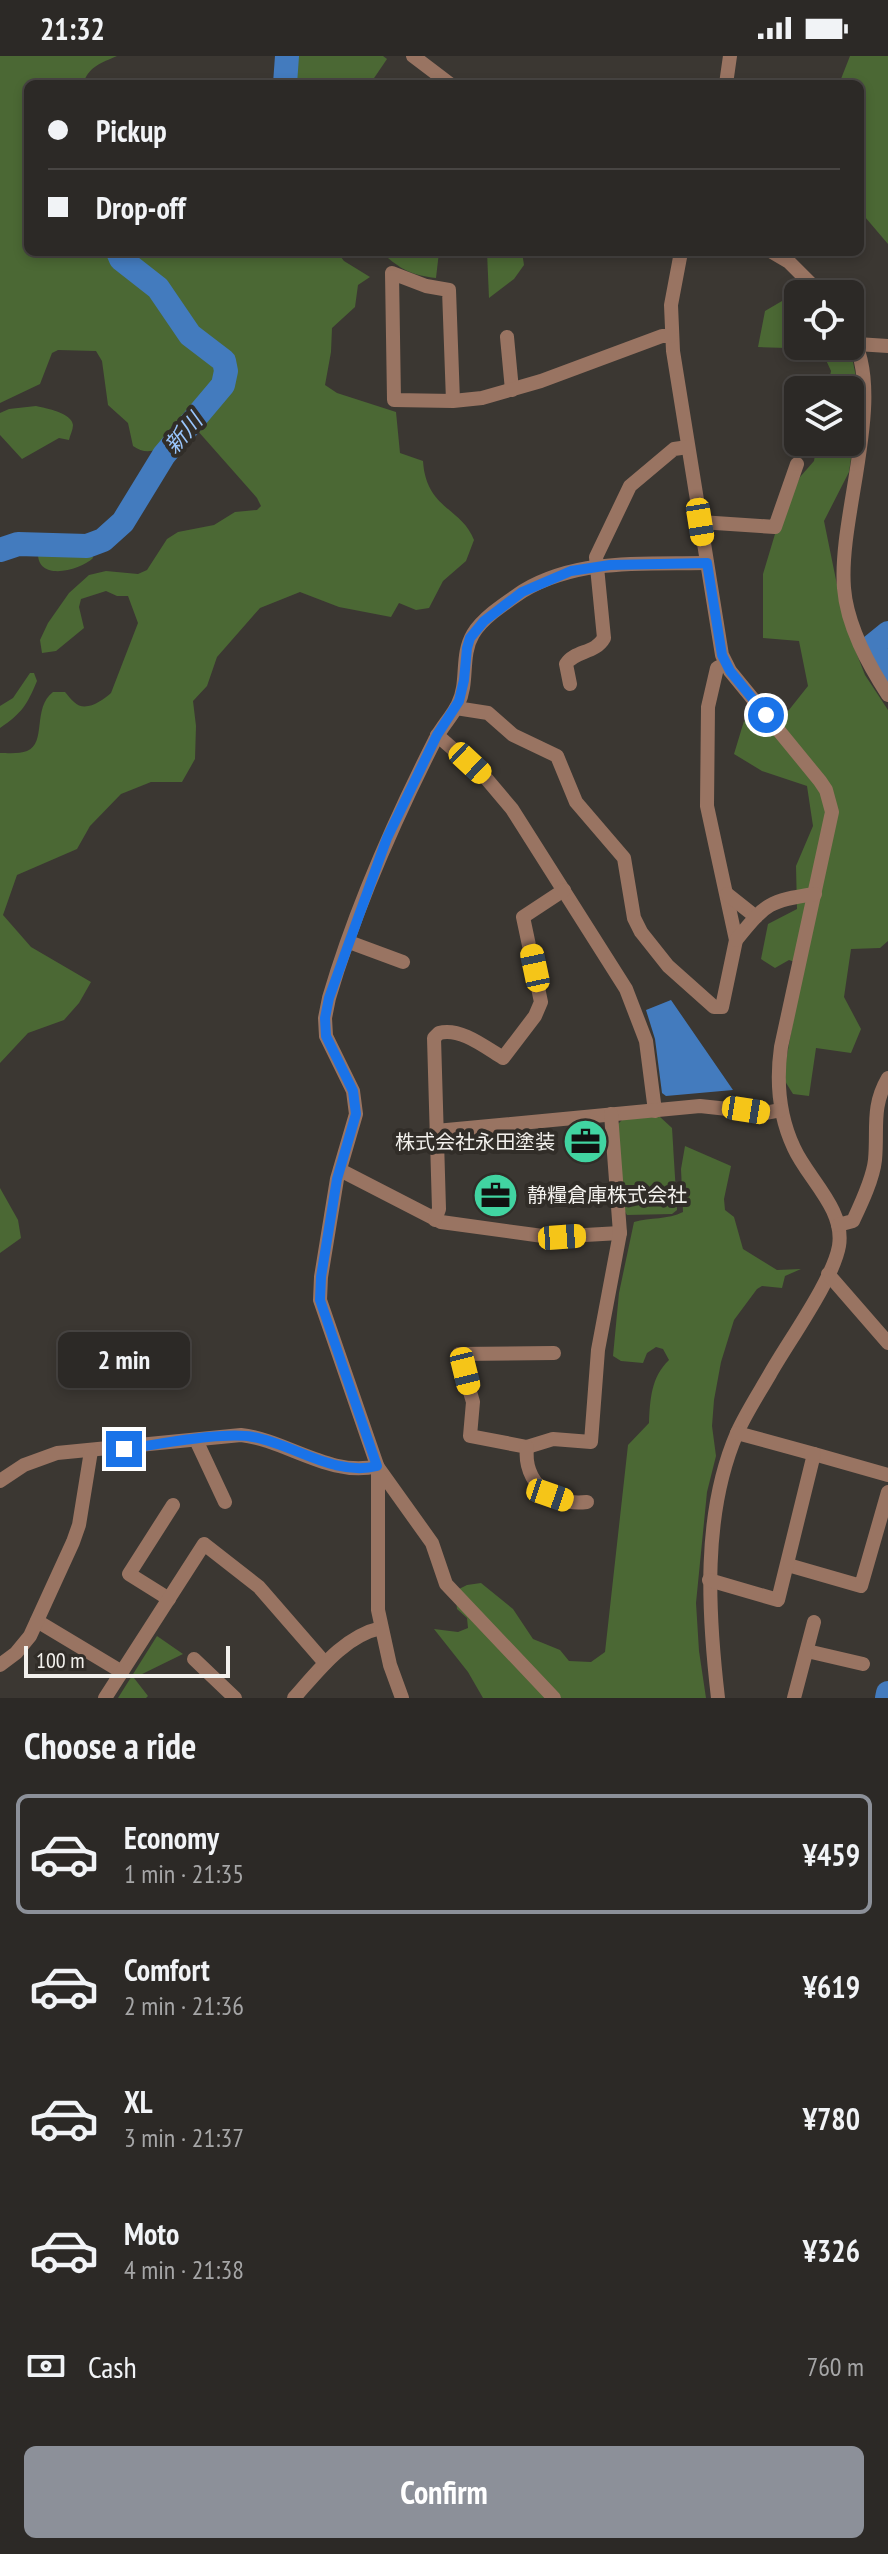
<!DOCTYPE html>
<html lang="en">
<head>
<meta charset="utf-8">
<style>
	:root { --surface:#2c2926; --page:#383532; --text:#f1f3f6; --muted:#a6a6a7; --line:#484543; --accent:#8c9099 }
	body { margin:0; font-family:"PT Sans Narrow","Noto Sans JP",sans-serif; background:var(--page); color:var(--text); height:100vh; display:flex; flex-direction:column; font-size:30px; white-space:nowrap }
	* { box-sizing:border-box; margin:0 }
	p { font-size:26px; color:var(--muted) }
	.icon { flex:none; width:44px; height:44px; fill:none; stroke:currentColor; stroke-width:2; stroke-linecap:round; stroke-linejoin:round }
	.map { position:relative; height:1642px; overflow:hidden }
	.side { display:flex; flex-direction:column; background:var(--surface); flex:1 }
	.side>* { flex:none }
	.top-card { position:absolute; left:24px; top:24px; width:840px; height:176px; border-radius:12px; box-shadow:0 4px 12px #0003,0 0 0 2px var(--line); display:grid; align-content:center; height:176px; padding:0 24px; background:var(--surface) }
	.controls { position:absolute; left:784px; top:224px; display:grid; gap:16px }
	.controls a { display:grid; place-items:center; width:80px; height:80px; border-radius:12px; background:var(--surface); box-shadow:0 4px 12px #0003,0 0 0 2px var(--line); font-size:40px }
	.scale { position:absolute; left:24px; bottom:20px; width:206px; box-sizing:border-box; padding-left:8px; border:4px solid #f3f1ed; border-top:0; font-size:22px; line-height:28px; white-space:nowrap; color:#f3f1ed; -webkit-text-stroke:6px #312d28; paint-order:stroke }
	.end { position:absolute; width:36px; height:36px; margin:-18px; border:10px solid #1a73e8; background:#fff; box-shadow:0 0 0 4px #fff }
	.from { border-radius:50% }
	.bubble { position:absolute; height:56px; border-radius:12px; background:var(--surface); box-shadow:0 4px 12px #0003,0 0 0 2px var(--line); font-size:26px; font-weight:700; line-height:56px; text-align:center }
	.car { position:absolute; width:24px; height:48px; margin:-24px -12px; border-radius:10px; box-shadow:0 0 6px 2px #0007; background:linear-gradient(#f5c518 24%,#345 0 40%,#f5c518 0 76%,#345 0 86%,#f5c518 0) }
	.top-card b { display:flex; align-items:center; gap:28px; height:76px; font-size:30px }
	.top-card b+b { border-top:2px solid var(--line) }
	.top-card i { width:20px; height:20px; background:var(--text) }
	ul { padding:0; list-style:none }
	li { display:flex; align-items:center; gap:24px; height:120px; margin:0 16px 12px; padding:0 8px; border:4px solid transparent; border-radius:12px }
	li div { flex:1 }
	li b { display:block; font-size:30px }
	li em { font-style:normal; font-weight:700 }
	li.current { border-color:var(--accent) }
	li>.icon { width:72px; height:72px; stroke-width:1.5 }
	h2 { padding:0 24px; font-size:36px; line-height:96px }
	.pay { display:flex; align-items:center; gap:20px; height:88px; padding:0 24px; font-size:30px }
	.pay p { margin-inline-start:auto }
	.action { display:flex; gap:16px; margin-top:auto; padding:16px 24px }
	.action a { flex:1; height:92px; border-radius:12px; background:var(--accent); color:#fff; font-size:32px; font-weight:700; line-height:92px; text-align:center }
	.status { display:flex; justify-content:space-between; align-items:center; height:56px; padding:0 40px; background:var(--surface); direction:ltr }
	.status svg { height:22px; fill:currentColor }
	.map>svg:first-child { display:block }
</style>
</head>
<body>
<div class="status"><b>21:32</b><svg viewBox="0 0 49 12"><path d="M0 12V9h3v3zM5 12V6h3v6zM10 12V3h3v9zM15 12V0h3v12zM26 1h20v11H26zM47 4h2v5h-2z"/></svg></div>
<div class="map">
<svg width="888" height="1642" viewBox="0 0 888 1642">
	<rect width="100%" height="100%" fill="#3b3732"/>
	<g fill="#4b6834">
		<path d="M0,0h117c-16,7 -28,10 -34,28h-55v168h85l7,13 39,32 27,41 33,26 1,14 -4,9 -51,58c-10,7 -21,9 -32,1l-5,-23 -20,-18 -6,-44 -6,-10 -38,-1 -6,3 -12,31 -40,19z"/>
		<polygon points="293,0 383,0 387,3 370,28 290,28"/>
		<polygon points="850,0 888,0 888,188 865,161 860,149 860,28 839,28"/>
		<path d="M123,196h214l7,9 26,16 -12,8 -3,22 -23,21 -1,24 -6,33 12,8 59,19 4,41 23,8c3,48 39,47 51,79l-8,21 -23,20 -14,27 -13,2 -17,-7 -8,14 -52,-10 -39,-15 -40,16 -43,49 -10,29 -14,15 3,25 -1,33 -13,23h-31l-30,12 -31,32 -13,23 -60,26 -14,40 28,32 60,35 -12,21 -15,17 -36,13 -28,30v-310c8,0 20,1 27,-2 20,-8 5,-43 26,-59h12c3,3 5,7 9,10 11,11 28,-1 37,-9l27,-70 -10,-27h-11l-11,-5 -25,8 -2,8 5,21 -28,23 -14,2 -2,-13 8,-17 21,-30 20,-18 17,-4 32,3 9,-4 20,-31 11,-7 36,-7 21,-13 22,-2 4,-4 -4,-8 -60,-68 2,-11 29,-32 3,-22 -7,-11 -30,-22 -32,-47z"/>
		<path d="M381,196h58l-3,26c-26,-3 -36,-9 -55,-26z"/>
		<polygon points="487,196 522,196 524,209 514,223 489,242"/>
		<polygon points="782,245 798,258 798,290 845,290 851,296 860,341 849,416 824,465 845,568 865,619 888,654 888,885 880,892 851,893 844,941 861,973 851,997 816,992 809,1040 793,1038 783,1022 803,909 789,904 775,912 761,903 768,868 797,853 796,810 813,770 807,730 762,715 734,698 744,665 773,674 808,630 799,585 763,582 763,518 778,468 800,421 814,405 817,386 850,386 850,334 827,334 831,315 821,293 758,291 765,255"/>
		<path d="M36,350c10,2 36,7 37,19 0,5 -3,10 -4,15l-10,-2 -37,21 -22,-24v-22l9,-4z"/>
		<path d="M46,493l39,2 7,3 1,4c-12,12 -55,24 -55,-4z"/>
		<path d="M30,617h4l3,8c-10,24 -15,32 -37,47v-22l13,-8z"/>
		<polygon points="659,1060 672,1072 677,1154 672,1158 627,1159 624,1154 617,1069 623,1063"/>
		<path d="M685,1090l46,20 -7,33 1,11 9,7 9,32 34,21 24,-1 -16,7 -3,12 -20,-2 -5,3 -23,31 -13,42 -7,38 -2,26 4,30 -9,36 -11,111 3,48 7,47h-223l-15,-26 -34,-43 24,3 10,-4 -1,-10 -10,-9 -2,-18 12,-6 14,-2 32,26 20,30 27,11 9,11 22,1 14,-10 23,-207 21,-22c1,-23 2,-46 20,-63l-6,-11 -7,-2 -9,6 -4,10 -22,-2 -8,-5 6,-63 15,-71c16,-5 34,-2 49,-10l-2,-43z"/>
		<polygon points="0,1132 18,1164 21,1182 0,1197"/>
		<polygon points="157,1580 183,1598 134,1622 148,1640 146,1642 118,1642"/>
	</g>
	<polygon fill="#437bbe" points="671,944 733,1034 666,1040 662,1037 655,983 646,954"/>
	<g fill="none" stroke-linecap="round" stroke-linejoin="round">
		<g stroke="#437bbe" stroke-width="24">
			<polyline points="285,28 287,0"/>
			<polyline points="0,494 18,488 87,490 103,484 123,466 164,399 223,329 226,315 224,305 190,279 158,232 121,203 118,196"/>
			<polyline points="888,577 872,590 888,616"/>
			<polyline points="887,1642 888,1637"/>
		</g>
		<g stroke="#997462" stroke-width="14">
			<polyline points="413,0 450,28"/>
			<polyline points="726,28 730,0"/>
			<path d="M681,196l-10,53 2,46 49,304 8,16 90,110 6,9 6,22 -51,235c-5,35 -2,69 13,101 14,31 51,61 45,98 -6,34 -51,96 -69,128 -11,19 -24,39 -33,59 -35,81 -29,179 -19,265"/>
			<polyline points="772,196 789,206 821,238"/>
			<path d="M850,277c38,61 -12,182 -6,255 3,38 24,76 44,107"/>
			<polyline points="507,281 512,334"/>
			<polyline points="857,288 888,290"/>
			<polyline points="453,345 449,234 426,230 392,217 394,344 453,345 482,342 541,325 662,280 671,280"/>
			<polyline points="700,466 775,471 797,408"/>
			<path d="M570,628l-4,-20c9,-14 29,-10 38,-26l-8,-81 34,-71 44,-37 14,-2"/>
			<polyline points="456,652 488,657 513,679 557,700 576,746 624,802 634,862 641,876 668,910 714,951 722,951 736,884 707,750 708,651 717,612 725,608"/>
			<polyline points="437,679 485,721 512,753 626,933 646,985 655,1055"/>
			<polyline points="727,838 756,861"/>
			<path d="M736,884c30,-36 31,-39 79,-46"/>
			<polyline points="349,886 403,906"/>
			<polyline points="436,1075 700,1050 765,1057 781,1054"/>
			<polyline points="340,1114 441,1166 550,1181 620,1177"/>
			<path d="M435,1164l4,-11 -5,-171 5,-5c21,-6 46,14 64,25l32,-42 6,-14 -18,-85 41,-27"/>
			<path d="M838,1169l15,-4c8,-17 20,-42 22,-61 3,-31 -4,-53 13,-82"/>
			<polyline points="828,1218 888,1287"/>
			<polyline points="554,1297 459,1298 473,1346 470,1380 527,1391 553,1383 591,1386 598,1294 620,1177 611,1058"/>
			<polyline points="196,1384 225,1446"/>
			<path d="M527,1391c-4,36 25,59 60,55"/>
			<polyline points="814,1398 888,1419"/>
			<path d="M0,1425l24,-16 33,-12 184,-18c45,5 90,43 136,31l55,77 14,41 108,114"/>
			<polyline points="788,1509 861,1530 888,1436"/>
			<polyline points="709,1524 778,1544 814,1398 737,1377"/>
			<polyline points="169,1543 129,1518 173,1449"/>
			<polyline points="37,1565 122,1616"/>
			<polyline points="807,1595 863,1608"/>
			<polyline points="194,1603 235,1642"/>
			<polyline points="0,1609 16,1597 30,1580 73,1486 79,1469 91,1395"/>
			<polyline points="105,1642 204,1488 259,1531 325,1607"/>
			<path d="M294,1642c24,-27 50,-62 87,-70"/>
			<path d="M402,1642l-12,-33 -12,-55v-142l-58,-168 1,-23 16,-98 19,-65 -3,-23 -27,-55 -1,-18 4,-20c26,-89 64,-175 106,-258 6,-13 17,-23 23,-36 11,-22 2,-48 15,-70 10,-17 34,-32 50,-43 55,-33 122,-27 184,-28"/>
			<polyline points="794,1642 814,1566"/>
		</g>
	</g>
	<g fill="none" stroke-linecap="round" stroke-linejoin="round">
		<path stroke="#1a73e8" stroke-width="10" d="M124,1393c33,-4 99,-18 129,-12 40,7 82,40 124,29l-57,-166 1,-23 16,-98 19,-65 -3,-23 -27,-55 -1,-18 4,-20 58,-160 50,-103 22,-34 5,-21 3,-32 3,-10 14,-17 38,-29 49,-21 39,-6 97,-2 15,92 8,16 36,44"/>
	</g>
	<defs>
		<symbol id="office-disc" viewBox="-11 -11 22 22"><circle r="9.5" fill="#41d4a1" stroke="#312d28"/><path d="M-6-3h4V-5.5h4V-3h4V5H-6ZM-1-4.5V-3h2v-1.5ZM-6 0V1H6V0Z" fill="#111"/></symbol>
	</defs>
	<g fill-rule="evenodd">
		<use href="#office-disc" x="560" y="1060" width="51" height="51"/>
		<use href="#office-disc" x="470" y="1114" width="51" height="51"/>
	</g>
	<g text-anchor="middle" stroke-width="8" stroke-linejoin="round" paint-order="stroke">
		<g font-size="20" fill="#f3f1ed" stroke="#312d28" text-anchor="end">
			<text x="555" y="1093">株式会社永田塗装</text>
			<text x="527" y="1146" text-anchor="start">静糧倉庫株式会社</text>
		</g>
		<g font-size="22" font-style="italic" fill="#9ac6fc" stroke="#312d28">
			<text transform="translate(183 377) rotate(-50)" y="8">新川</text>
		</g>
	</g>
</svg>
<div class="controls">
<a><svg class="icon" aria-label="locate" viewBox="0 0 24 24"><circle cx="12" cy="12" r="6"/><path d="M12 2v4M12 18v4M2 12h4M18 12h4"/></svg></a>
<a><svg class="icon" aria-label="layers" viewBox="0 0 24 24"><path d="M12 4l9 5-9 5-9-5zM3 14l9 5 9-5"/></svg></a>
</div>
<div class="scale">100 m</div>
<i class="end from" style="left:766px;top:659px"></i>
<i class="end" style="left:124px;top:1393px"></i>
<div class="bubble" style="left:58px;top:1276px;width:132px">2 min</div>
<i class="car" style="left:700px;top:466px;rotate:171deg"></i>
<i class="car" style="left:470px;top:707px;rotate:133deg"></i>
<i class="car" style="left:535px;top:912px;rotate:348deg"></i>
<i class="car" style="left:746px;top:1054px;rotate:99deg"></i>
<i class="car" style="left:562px;top:1181px;rotate:86deg"></i>
<i class="car" style="left:465px;top:1315px;rotate:166deg"></i>
<i class="car" style="left:550px;top:1439px;rotate:109deg"></i>
<div class="top-card">
<b><i class="from"></i>Pickup</b>
<b><i></i>Drop-off</b>
</div>
</div>
<section class="side">
<h2>Choose a ride</h2>
<ul>
<li class="current"><svg class="icon" aria-label="car" viewBox="0 0 24 24"><path d="M5 17H2v-5l4-1 3-4h7l3 4 3 1v5h-3M9 17h6M6 11h13"/><circle cx="7" cy="17" r="2"/><circle cx="17" cy="17" r="2"/></svg><div><b>Economy</b><p>1 min · 21:35</p></div><em>¥459</em></li>
<li><svg class="icon" aria-label="car" viewBox="0 0 24 24"><path d="M5 17H2v-5l4-1 3-4h7l3 4 3 1v5h-3M9 17h6M6 11h13"/><circle cx="7" cy="17" r="2"/><circle cx="17" cy="17" r="2"/></svg><div><b>Comfort</b><p>2 min · 21:36</p></div><em>¥619</em></li>
<li><svg class="icon" aria-label="car" viewBox="0 0 24 24"><path d="M5 17H2v-5l4-1 3-4h7l3 4 3 1v5h-3M9 17h6M6 11h13"/><circle cx="7" cy="17" r="2"/><circle cx="17" cy="17" r="2"/></svg><div><b>XL</b><p>3 min · 21:37</p></div><em>¥780</em></li>
<li><svg class="icon" aria-label="car" viewBox="0 0 24 24"><path d="M5 17H2v-5l4-1 3-4h7l3 4 3 1v5h-3M9 17h6M6 11h13"/><circle cx="7" cy="17" r="2"/><circle cx="17" cy="17" r="2"/></svg><div><b>Moto</b><p>4 min · 21:38</p></div><em>¥326</em></li>
</ul>
<div class="pay"><svg class="icon" aria-label="cash" viewBox="0 0 24 24"><path d="M3 7h18v10H3z"/><circle cx="12" cy="12" r="2"/></svg>Cash<p>760 m</p></div>
<div class="action"><a>Confirm</a></div>
</section>
</body>
</html>
